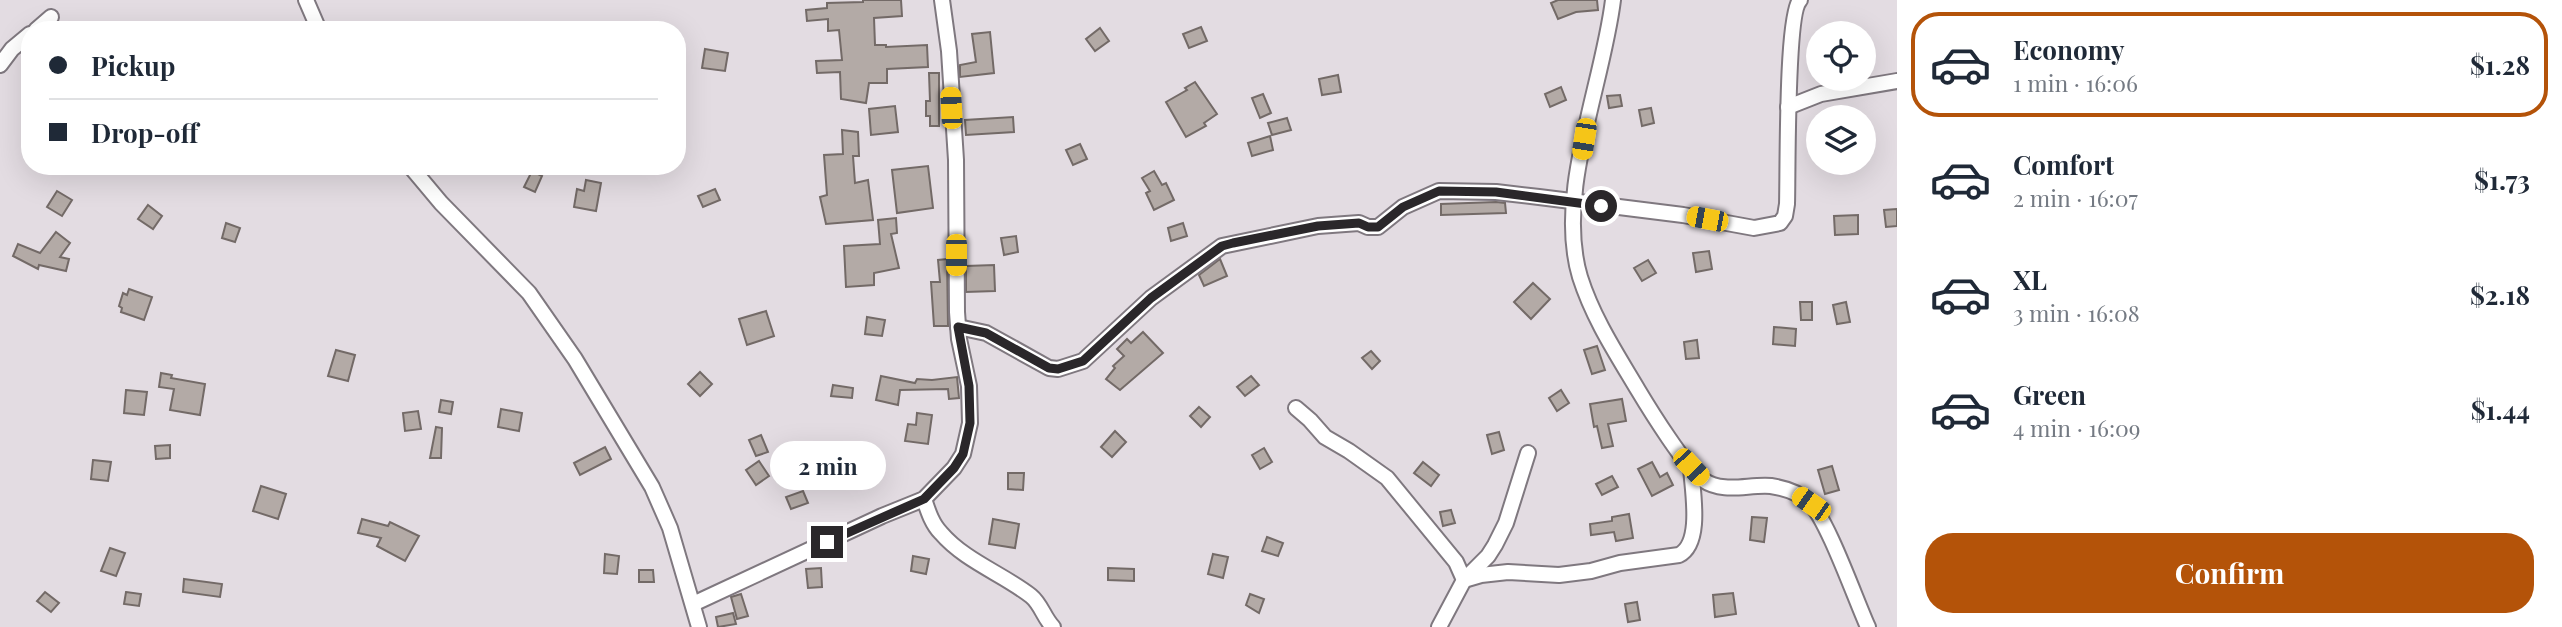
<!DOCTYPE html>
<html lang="en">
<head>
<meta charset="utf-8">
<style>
	:root { --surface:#fff; --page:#f2f2f3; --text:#1f2937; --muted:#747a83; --line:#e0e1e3; --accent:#b45309 }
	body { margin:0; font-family:"Playfair Display",serif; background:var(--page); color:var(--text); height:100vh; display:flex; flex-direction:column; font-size:26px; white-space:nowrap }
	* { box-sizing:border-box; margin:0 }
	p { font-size:23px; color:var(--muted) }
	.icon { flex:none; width:38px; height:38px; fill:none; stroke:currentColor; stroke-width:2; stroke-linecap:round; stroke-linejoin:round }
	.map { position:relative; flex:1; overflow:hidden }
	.details { display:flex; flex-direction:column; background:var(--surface); width:665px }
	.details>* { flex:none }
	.guide { position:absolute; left:21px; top:21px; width:665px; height:154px; border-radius:28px; box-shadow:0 7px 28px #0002; display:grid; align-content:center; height:154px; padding:0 28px; background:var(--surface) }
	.buttons { position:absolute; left:1806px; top:21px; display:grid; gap:14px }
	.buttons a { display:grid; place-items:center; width:70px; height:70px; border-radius:50%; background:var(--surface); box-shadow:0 7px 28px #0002; font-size:35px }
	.end { position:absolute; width:32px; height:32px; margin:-16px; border:9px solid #2a272a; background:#fff; box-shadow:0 0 0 4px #fff }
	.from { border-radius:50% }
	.bubble { position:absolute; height:49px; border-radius:24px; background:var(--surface); box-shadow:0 7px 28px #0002; font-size:23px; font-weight:700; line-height:49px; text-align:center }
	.car { position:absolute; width:21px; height:42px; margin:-21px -10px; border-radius:9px; box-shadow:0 0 5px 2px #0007; background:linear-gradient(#f5c518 24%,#345 0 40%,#f5c518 0 76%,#345 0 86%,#f5c518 0) }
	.guide b { display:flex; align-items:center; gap:24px; height:66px; font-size:26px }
	.guide b+b { border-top:2px solid var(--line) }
	.guide i { width:18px; height:18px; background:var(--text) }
	ul { padding:12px 0 0; list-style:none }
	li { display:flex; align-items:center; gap:21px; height:105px; margin:0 14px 10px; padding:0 14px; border:4px solid transparent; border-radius:28px }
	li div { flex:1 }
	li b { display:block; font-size:26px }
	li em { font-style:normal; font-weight:700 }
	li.current { border-color:var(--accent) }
	li>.icon { width:63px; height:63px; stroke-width:1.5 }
	.cta { display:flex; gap:14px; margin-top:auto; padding:14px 28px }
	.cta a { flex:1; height:80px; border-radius:28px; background:var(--accent); color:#fff; font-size:28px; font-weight:700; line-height:80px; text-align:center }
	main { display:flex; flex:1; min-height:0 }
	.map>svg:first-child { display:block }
</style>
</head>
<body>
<main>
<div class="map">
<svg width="1897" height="627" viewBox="0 0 1897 627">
	<rect width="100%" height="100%" fill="#e3dce2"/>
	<g fill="#b3aaa6" stroke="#736a67" stroke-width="2">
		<polygon points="863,0 901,0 902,16 874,18 875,45 886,45 886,47 927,45 928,67 887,69 887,83 869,83 866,103 841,99 840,72 817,73 816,61 842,60 839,30 828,31 828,19 807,21 806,10 827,8 827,3 863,2"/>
		<polygon points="1558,0 1597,0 1598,10 1576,12 1558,19 1551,3"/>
		<polygon points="1201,27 1207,41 1189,48 1183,34"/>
		<polygon points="1100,28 1109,41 1095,51 1086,39"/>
		<polygon points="990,32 994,73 960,77 960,65 976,62 972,34"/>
		<polygon points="705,49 728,53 725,71 702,68"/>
		<polygon points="929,73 939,73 939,126 930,126 930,116 926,116 926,101 930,101"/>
		<polygon points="1338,75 1341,92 1322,95 1319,79"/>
		<polygon points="1195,82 1217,114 1204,123 1206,126 1186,137 1166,102 1187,90 1185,88"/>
		<polygon points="1561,87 1566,100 1550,107 1545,94"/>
		<polygon points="1263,94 1271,113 1260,118 1252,98"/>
		<polygon points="1620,95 1622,106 1609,108 1607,96"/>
		<polygon points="895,106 898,132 871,135 869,109"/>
		<polygon points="1651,108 1654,123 1642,126 1639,110"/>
		<polygon points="1013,117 1014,132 966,135 965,120"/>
		<polygon points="1287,118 1291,130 1272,135 1268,123"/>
		<polygon points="842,130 858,132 859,156 853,156 855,183 868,180 873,220 826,224 820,197 827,195 824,155 843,154"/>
		<polygon points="1270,136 1273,150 1252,156 1248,143"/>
		<polygon points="1080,144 1087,159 1073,165 1066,150"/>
		<polygon points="928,166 933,208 897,213 892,170"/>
		<polygon points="532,171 542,176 535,192 524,187"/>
		<polygon points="1154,171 1162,185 1166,183 1174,200 1154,210 1146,193 1150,191 1142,178"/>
		<polygon points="586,180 601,183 596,211 574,207 577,189 584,191"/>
		<polygon points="715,189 720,200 703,207 698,196"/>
		<polygon points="57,191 72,200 62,216 47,207"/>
		<polygon points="1496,202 1505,203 1506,213 1441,215 1441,204"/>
		<polygon points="148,205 162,216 153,229 138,219"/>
		<polygon points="1897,209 1897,226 1886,227 1884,210"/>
		<polygon points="1858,215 1858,234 1835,235 1834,216"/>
		<polygon points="896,218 897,233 891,234 899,268 874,273 874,285 846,287 844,246 880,244 878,220"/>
		<polygon points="226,223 240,228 235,242 222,238"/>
		<polygon points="1183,223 1187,236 1171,241 1168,228"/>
		<polygon points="56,232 70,243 60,257 69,259 66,271 39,265 38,269 13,256 18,244 40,253"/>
		<polygon points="1016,236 1018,252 1004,255 1001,238"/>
		<polygon points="1709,251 1712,269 1696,272 1693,253"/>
		<polygon points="947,259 948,326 934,326 931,282 940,282 938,260"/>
		<polygon points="1220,259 1227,276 1204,286 1199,275"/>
		<polygon points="1648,260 1656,273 1642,281 1634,268"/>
		<polygon points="994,265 995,291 966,292 966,266"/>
		<polygon points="1533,283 1550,299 1531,319 1514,302"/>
		<polygon points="129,289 152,297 144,320 121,312 122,308 119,306 123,293 127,295"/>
		<polygon points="1800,302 1812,302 1812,320 1801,320"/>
		<polygon points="1846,302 1850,322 1837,324 1833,305"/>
		<polygon points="766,311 774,336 747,345 739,319"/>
		<polygon points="867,317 885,320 882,336 865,334"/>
		<polygon points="1774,327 1796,329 1795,346 1773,344"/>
		<polygon points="1143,332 1163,353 1120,390 1106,379 1115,368 1113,366 1124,356 1117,349 1127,339 1131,343"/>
		<polygon points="1697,340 1699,358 1686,359 1684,342"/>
		<polygon points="1597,346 1605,370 1592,374 1584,350"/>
		<polygon points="336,350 355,355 348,381 328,376"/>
		<polygon points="1371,351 1380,361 1372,369 1362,358"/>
		<polygon points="700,372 712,384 700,396 688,384"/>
		<polygon points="161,373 172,375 171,378 205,384 200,415 170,410 174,389 159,387"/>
		<polygon points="881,376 915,383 917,379 932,380 957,377 959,398 949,399 948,389 900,390 898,405 876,400"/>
		<polygon points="1251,376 1259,385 1245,396 1237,387"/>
		<polygon points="833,385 853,388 852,398 831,396"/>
		<polygon points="126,390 147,392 144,415 124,413"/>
		<polygon points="1561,390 1569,403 1557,411 1549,398"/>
		<polygon points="1622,399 1626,421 1608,424 1613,446 1602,448 1597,426 1594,427 1590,404"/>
		<polygon points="441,400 453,402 451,414 439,412"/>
		<polygon points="1199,407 1210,417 1201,427 1190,416"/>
		<polygon points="501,409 522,413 519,431 498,427"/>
		<polygon points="418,411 421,429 405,431 403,413"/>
		<polygon points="917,413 932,415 928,444 905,441 908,424 916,425"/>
		<polygon points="436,427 442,428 441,458 430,458"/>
		<polygon points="1115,431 1126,442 1112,457 1101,447"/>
		<polygon points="1499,432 1504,450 1492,454 1487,435"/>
		<polygon points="761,435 768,452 756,456 749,440"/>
		<polygon points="857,443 858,470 845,471 844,444"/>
		<polygon points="170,445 170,458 156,459 155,446"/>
		<polygon points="605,447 611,459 580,475 574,463"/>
		<polygon points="1264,448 1272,462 1260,469 1252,455"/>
		<polygon points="93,460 111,462 108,481 91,479"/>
		<polygon points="759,461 769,476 756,485 746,470"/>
		<polygon points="1423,462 1439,475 1431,486 1414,473"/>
		<polygon points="1652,462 1660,477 1667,473 1673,485 1652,496 1638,469"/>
		<polygon points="1832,466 1839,490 1825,494 1818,470"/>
		<polygon points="1008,473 1024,473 1023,490 1008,489"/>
		<polygon points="1612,476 1618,487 1602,495 1596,484"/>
		<polygon points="261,486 286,494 278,519 253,511"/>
		<polygon points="803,491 808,503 791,509 786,497"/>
		<polygon points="1451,510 1455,523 1443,526 1440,512"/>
		<polygon points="1629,514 1633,538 1616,541 1614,532 1591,535 1590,524 1612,521 1612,517"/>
		<polygon points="1752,517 1767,518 1764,542 1750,540"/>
		<polygon points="362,519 388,526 390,522 419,536 405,561 377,546 381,538 358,533"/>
		<polygon points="993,519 1019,524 1015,548 989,544"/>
		<polygon points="1267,537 1283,543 1278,556 1262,551"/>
		<polygon points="110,548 125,553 116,576 101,571"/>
		<polygon points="605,554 619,556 617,574 604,573"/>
		<polygon points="1213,554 1228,557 1223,578 1208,574"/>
		<polygon points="913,556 929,559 926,574 911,571"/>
		<polygon points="821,568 822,587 808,588 806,569"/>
		<polygon points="1108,568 1134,569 1134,581 1108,580"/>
		<polygon points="639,570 653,570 654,582 639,582"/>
		<polygon points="184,579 222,584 220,597 183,592"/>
		<polygon points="45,592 59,603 51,612 37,601"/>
		<polygon points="126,592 141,594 139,606 124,604"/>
		<polygon points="1733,593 1736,614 1715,617 1713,595"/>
		<polygon points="741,594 748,616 737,619 731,597"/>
		<polygon points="1250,594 1264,599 1259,613 1246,605"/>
		<polygon points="1637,602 1640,620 1628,622 1625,604"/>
		<polygon points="733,613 736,624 718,627 716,617"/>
	</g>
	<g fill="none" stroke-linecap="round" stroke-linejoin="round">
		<defs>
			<g id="minor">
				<polyline points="306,0 319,30"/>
				<path d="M1613,0c-10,84 -58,194 -33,277 13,41 36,76 58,113 12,20 48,78 65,90 21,14 45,4 68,6 13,2 28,7 38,16 18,16 47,99 59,125"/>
				<polyline points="36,30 51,17"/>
				<polyline points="0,65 12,49 30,34"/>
				<polyline points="1788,107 1821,94 1897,81"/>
				<polyline points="410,166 441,203 529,293 575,359 652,487 670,528 699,627"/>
				<path d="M958,327l28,6 63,35 9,1 25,-8 68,-63 71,-52 96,-20 41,-3 9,4h10l25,-20 36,-16 57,1 43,5 144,18 71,13 26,-5 5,-7 2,-12c1,-30 -1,-189 13,-204"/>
				<path d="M1296,408l14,12 15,17 24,14 38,27 69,84 8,18 17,-5 27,-3 51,3 32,-4 29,-8 59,-8c24,-12 13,-66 12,-88"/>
				<path d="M924,499c4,12 8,25 17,34 24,28 62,41 90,63 10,8 13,22 22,31"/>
				<polyline points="693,604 882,516 924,499 954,468 963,454 970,423 969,386 959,339 957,312 956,160 949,51 942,0"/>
				<polyline points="1439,627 1464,580 1488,556 1495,545 1506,523 1528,453"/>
			</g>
		</defs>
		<use href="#minor" stroke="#7f787f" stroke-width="18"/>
		<use href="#minor" stroke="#fff" stroke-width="14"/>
	</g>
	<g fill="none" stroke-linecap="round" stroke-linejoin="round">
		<polyline stroke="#2a272a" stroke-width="9" points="827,542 924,499 954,468 963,454 970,423 969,386 958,327 986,333 1049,368 1058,369 1083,361 1151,298 1222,246 1233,243 1318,226 1359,223 1368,227 1378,227 1403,207 1439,191 1496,192 1601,206"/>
	</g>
</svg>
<div class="buttons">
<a><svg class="icon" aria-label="locate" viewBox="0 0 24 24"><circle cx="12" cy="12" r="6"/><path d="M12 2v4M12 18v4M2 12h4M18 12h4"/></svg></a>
<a><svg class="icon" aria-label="layers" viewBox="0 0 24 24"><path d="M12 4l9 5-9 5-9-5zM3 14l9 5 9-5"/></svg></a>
</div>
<i class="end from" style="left:1601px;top:206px"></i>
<i class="end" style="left:827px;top:542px"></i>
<div class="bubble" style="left:770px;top:441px;width:116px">2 min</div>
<i class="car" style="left:951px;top:108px;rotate:357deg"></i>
<i class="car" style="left:1584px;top:139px;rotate:189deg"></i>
<i class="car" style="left:1707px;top:219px;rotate:281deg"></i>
<i class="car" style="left:956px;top:255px;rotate:180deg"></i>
<i class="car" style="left:1691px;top:467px;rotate:137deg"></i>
<i class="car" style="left:1811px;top:504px;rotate:305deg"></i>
<div class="guide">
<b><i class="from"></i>Pickup</b>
<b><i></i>Drop-off</b>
</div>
</div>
<section class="details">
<ul>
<li class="current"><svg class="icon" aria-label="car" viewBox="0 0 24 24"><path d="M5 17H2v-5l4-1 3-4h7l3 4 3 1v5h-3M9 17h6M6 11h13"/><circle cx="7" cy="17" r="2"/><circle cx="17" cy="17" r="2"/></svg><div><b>Economy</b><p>1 min · 16:06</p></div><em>$1.28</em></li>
<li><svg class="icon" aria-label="car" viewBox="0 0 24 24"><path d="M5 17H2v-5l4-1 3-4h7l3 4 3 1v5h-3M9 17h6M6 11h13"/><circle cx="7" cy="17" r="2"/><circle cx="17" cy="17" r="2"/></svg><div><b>Comfort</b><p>2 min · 16:07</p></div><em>$1.73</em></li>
<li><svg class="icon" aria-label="car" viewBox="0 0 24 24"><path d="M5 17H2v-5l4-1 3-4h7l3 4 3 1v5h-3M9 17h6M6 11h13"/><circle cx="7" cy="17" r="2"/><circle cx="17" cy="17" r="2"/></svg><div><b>XL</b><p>3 min · 16:08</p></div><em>$2.18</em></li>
<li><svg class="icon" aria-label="car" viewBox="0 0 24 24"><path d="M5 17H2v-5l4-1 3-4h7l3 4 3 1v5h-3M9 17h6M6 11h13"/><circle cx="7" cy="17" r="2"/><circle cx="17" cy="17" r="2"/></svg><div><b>Green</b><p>4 min · 16:09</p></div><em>$1.44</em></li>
</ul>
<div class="cta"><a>Confirm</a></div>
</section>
</main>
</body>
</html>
